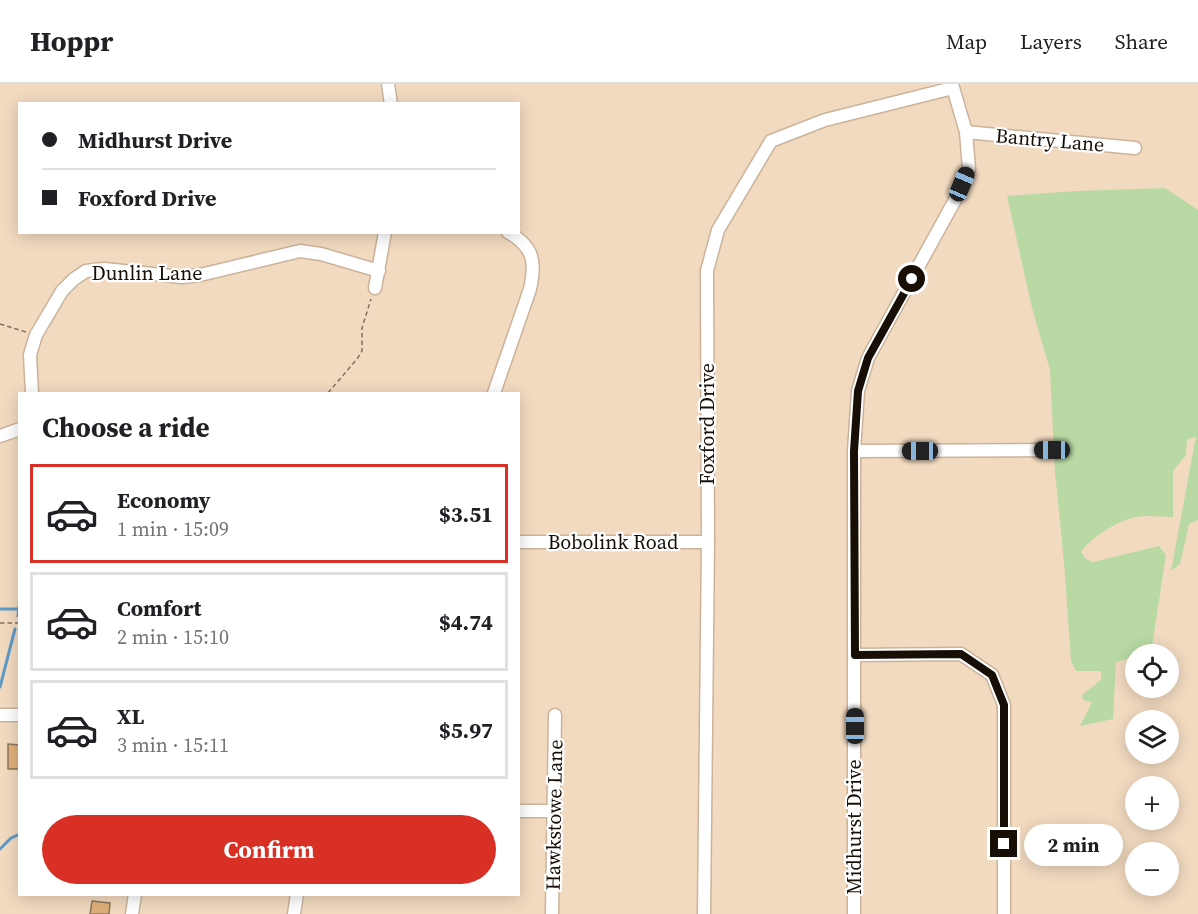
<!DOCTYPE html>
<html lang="en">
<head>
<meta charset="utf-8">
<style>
	:root { --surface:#fff; --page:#f6f6f6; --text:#202124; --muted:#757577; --line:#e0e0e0; --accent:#d93025 }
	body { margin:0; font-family:"Source Serif 4",serif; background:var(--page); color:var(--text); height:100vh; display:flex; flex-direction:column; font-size:22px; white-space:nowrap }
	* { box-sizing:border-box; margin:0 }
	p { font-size:20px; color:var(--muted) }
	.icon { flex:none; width:33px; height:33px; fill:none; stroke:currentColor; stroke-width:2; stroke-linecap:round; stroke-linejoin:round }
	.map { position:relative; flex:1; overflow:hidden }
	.drawer { position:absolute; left:18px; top:308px; width:502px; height:504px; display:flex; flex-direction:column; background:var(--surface); border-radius:0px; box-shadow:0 3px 15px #0003 }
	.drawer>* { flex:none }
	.hud { position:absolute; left:18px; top:18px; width:502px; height:132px; border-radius:0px; box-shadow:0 3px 15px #0003; display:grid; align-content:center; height:132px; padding:0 24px; background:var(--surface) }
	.controls { position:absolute; left:1125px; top:560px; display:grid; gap:12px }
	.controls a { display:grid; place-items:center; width:54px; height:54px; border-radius:50%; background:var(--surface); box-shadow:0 3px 15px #0003; font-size:30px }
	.end { position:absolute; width:27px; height:27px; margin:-14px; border:8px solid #170f06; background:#fff; box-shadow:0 0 0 3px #fff }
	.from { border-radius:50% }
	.bubble { position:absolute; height:42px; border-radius:21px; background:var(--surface); box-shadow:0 3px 15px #0003; font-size:20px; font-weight:700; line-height:42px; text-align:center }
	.car { position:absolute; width:18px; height:36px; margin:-18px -9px; border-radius:8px; box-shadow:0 0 4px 2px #0007; background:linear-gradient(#222 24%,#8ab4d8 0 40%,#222 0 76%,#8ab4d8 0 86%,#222 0) }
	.hud b { display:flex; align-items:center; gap:21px; height:57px; font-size:22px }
	.hud b+b { border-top:2px solid var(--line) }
	.hud i { width:15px; height:15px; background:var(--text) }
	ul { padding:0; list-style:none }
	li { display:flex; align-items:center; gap:18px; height:99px; margin:0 12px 9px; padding:0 12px; border:3px solid var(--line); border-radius:0px }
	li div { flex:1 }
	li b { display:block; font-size:22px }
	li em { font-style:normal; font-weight:700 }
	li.current { border-color:var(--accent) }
	li>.icon { width:54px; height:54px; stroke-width:1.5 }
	h2 { padding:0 24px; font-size:27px; line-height:72px }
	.primary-button { display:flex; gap:12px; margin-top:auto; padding:12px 24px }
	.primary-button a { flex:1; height:69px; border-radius:36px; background:var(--accent); color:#fff; font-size:24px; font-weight:700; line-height:69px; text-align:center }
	header { display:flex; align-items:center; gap:36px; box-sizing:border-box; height:84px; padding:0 30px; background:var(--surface); border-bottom:2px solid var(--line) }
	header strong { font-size:28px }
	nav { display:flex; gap:33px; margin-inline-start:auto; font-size:21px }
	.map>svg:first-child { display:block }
</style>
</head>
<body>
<header>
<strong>Hoppr</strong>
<nav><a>Map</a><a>Layers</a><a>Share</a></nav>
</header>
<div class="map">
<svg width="1198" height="830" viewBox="0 0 1198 830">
	<rect width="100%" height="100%" fill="#f2dac0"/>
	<path fill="#b8d9a3" d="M1165,104l33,22v310l-9,4 -9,40 -9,7 25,-135 -9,4 -1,15 -13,16v46c-12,0 -26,-2 -37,0 -19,4 -44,20 -55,35l4,6 8,4 66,-16 7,9 -15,98 -15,1 -1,3 -19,5 -3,57 -33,7 12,-24 -9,-2 -1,-5 19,-15v-9h-25l-5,-10 -7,-99 -9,-90 -5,-102 -18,-62 -25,-112 70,-5z"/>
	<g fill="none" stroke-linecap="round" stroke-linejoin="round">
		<g stroke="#5f9ac7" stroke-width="3">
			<polyline points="0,525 19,525"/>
			<polyline points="18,532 20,514"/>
			<polyline points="0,603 15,545"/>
			<polyline points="0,765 11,754 20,750"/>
		</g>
	</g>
	<g fill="#e0b079" stroke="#8b765e" stroke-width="1.5">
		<polygon points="8,660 20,661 20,685 8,685"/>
		<polygon points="92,817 110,819 109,830 90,830"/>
	</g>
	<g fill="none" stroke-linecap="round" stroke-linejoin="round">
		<defs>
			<g id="minor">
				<polyline points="388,0 391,20"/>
				<polyline points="966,48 1135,64"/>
				<polyline points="375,204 385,148"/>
				<polyline points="32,309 30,271 36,251 62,207 74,195 86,187 104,185 182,193 200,191 300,167 321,170 379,187"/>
				<path d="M494,309l36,-104c6,-27 4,-42 -22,-57"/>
				<polyline points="0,352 20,345"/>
				<polyline points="854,367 1052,366"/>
				<polyline points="519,458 708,458"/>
				<polyline points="855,571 961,570 992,591 1004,621 1004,830"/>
				<polyline points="0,631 20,631"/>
				<polyline points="519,727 553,727"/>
				<polyline points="132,830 135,810"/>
				<polyline points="294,830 297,810"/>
				<polyline points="552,830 555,631"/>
				<polyline points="704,830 708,458 707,187 718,146 771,57 825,36 953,4"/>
				<polyline points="854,830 854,367 858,307 868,274 955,116 969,85 966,48 952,0"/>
			</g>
		</defs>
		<use href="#minor" stroke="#cab39a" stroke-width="15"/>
		<g stroke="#80705f" stroke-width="1.5" stroke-dasharray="4.5 3" stroke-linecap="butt">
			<polyline points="0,240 26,248"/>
			<polyline points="328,309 357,275 362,267 362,244 371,215"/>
			<polyline points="0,539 20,539"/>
		</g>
		<use href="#minor" stroke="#fff" stroke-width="12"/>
	</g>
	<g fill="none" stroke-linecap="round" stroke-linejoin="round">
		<polyline stroke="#170f06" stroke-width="8" points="912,195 868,274 858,307 854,367 855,571 961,570 992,591 1004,621 1004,760"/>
	</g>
	<g text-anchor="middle" stroke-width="4.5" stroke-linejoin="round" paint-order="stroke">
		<g font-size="20" fill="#170f06" stroke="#fff">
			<text transform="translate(1050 56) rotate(5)" y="7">Bantry Lane</text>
			<text x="147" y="196">Dunlin Lane</text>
			<text transform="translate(707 340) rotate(-90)" y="7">Foxford Drive</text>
			<text x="613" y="465">Bobolink Road</text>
			<text transform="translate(554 731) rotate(-89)" y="7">Hawkstowe Lane</text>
			<text transform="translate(854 743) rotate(-90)" y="7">Midhurst Drive</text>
		</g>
	</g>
</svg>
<div class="controls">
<a><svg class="icon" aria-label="locate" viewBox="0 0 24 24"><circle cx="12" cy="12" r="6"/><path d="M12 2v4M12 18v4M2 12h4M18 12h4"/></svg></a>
<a><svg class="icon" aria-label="layers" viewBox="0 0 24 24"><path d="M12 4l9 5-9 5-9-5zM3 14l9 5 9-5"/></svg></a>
<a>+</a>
<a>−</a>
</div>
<i class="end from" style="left:912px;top:195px"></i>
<i class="end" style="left:1004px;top:760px"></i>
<div class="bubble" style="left:1024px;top:740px;width:99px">2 min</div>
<i class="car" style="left:962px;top:100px;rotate:23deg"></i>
<i class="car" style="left:1052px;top:366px;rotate:270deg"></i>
<i class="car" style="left:920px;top:367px;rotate:270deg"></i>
<i class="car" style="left:855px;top:642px;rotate:0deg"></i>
<div class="hud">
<b><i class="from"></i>Midhurst Drive</b>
<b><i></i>Foxford Drive</b>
</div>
<section class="drawer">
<h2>Choose a ride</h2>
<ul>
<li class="current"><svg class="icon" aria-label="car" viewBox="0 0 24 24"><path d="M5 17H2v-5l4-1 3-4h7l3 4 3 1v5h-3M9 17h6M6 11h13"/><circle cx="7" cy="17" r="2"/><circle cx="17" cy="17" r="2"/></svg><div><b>Economy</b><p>1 min · 15:09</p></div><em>$3.51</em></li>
<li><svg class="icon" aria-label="car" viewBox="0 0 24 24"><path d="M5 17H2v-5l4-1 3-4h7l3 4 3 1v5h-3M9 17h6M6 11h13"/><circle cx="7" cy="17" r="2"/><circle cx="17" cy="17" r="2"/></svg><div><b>Comfort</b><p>2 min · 15:10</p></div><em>$4.74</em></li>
<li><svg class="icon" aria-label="car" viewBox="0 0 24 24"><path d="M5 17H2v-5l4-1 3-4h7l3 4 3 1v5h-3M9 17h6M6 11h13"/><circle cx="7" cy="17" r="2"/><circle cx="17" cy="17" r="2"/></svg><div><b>XL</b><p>3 min · 15:11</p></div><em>$5.97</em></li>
</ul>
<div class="primary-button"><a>Confirm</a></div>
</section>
</div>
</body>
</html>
